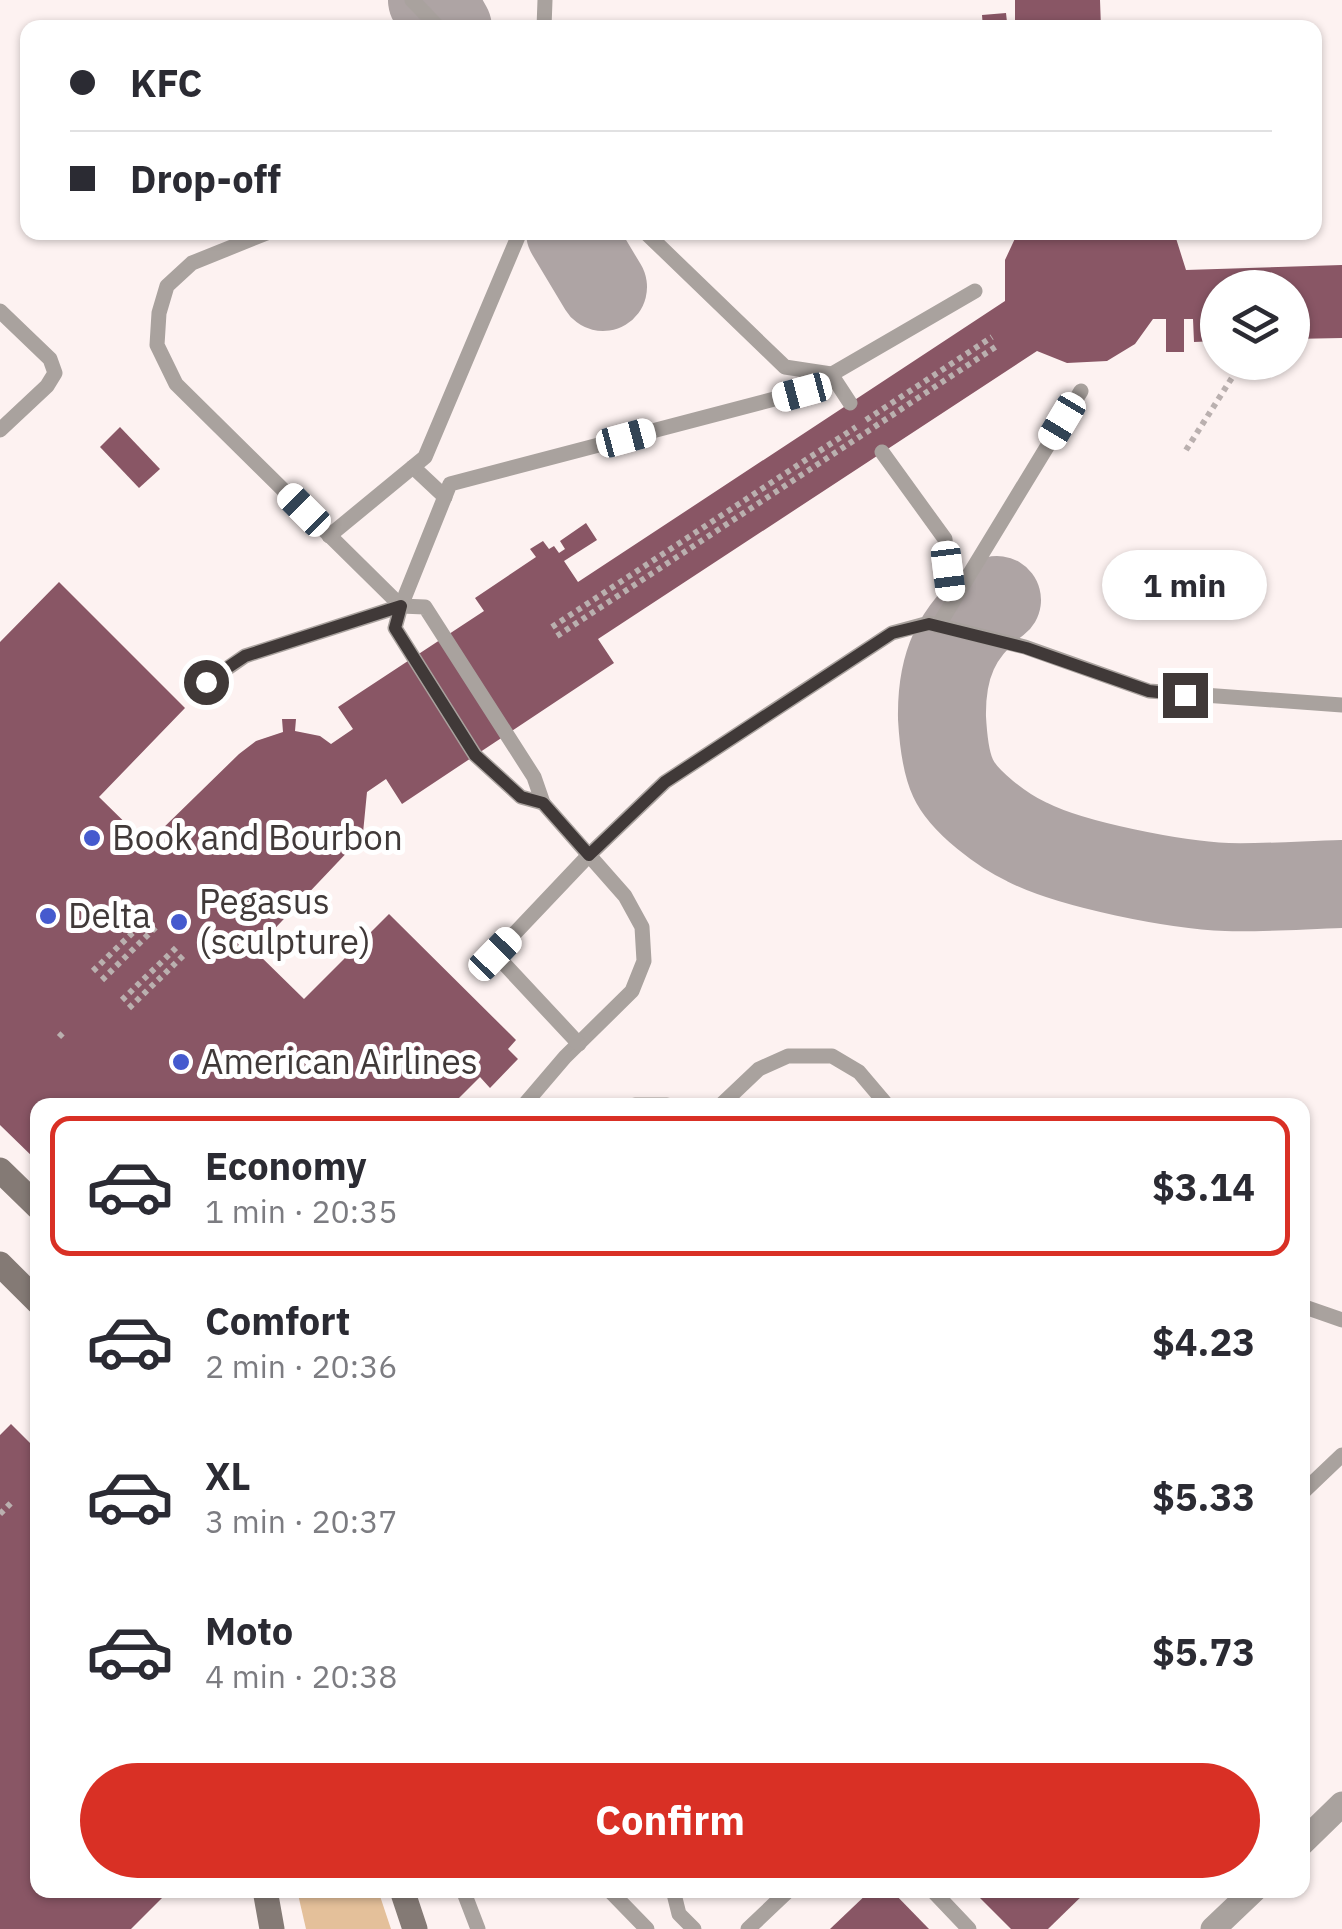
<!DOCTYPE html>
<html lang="en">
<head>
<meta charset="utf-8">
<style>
	:root { --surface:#fff; --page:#f2f2f3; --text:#2b2b33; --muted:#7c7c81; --line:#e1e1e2; --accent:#d93025 }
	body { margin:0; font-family:"IBM Plex Sans",sans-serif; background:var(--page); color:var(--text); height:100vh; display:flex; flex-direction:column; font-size:38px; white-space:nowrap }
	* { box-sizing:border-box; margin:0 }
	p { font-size:32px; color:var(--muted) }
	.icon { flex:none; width:55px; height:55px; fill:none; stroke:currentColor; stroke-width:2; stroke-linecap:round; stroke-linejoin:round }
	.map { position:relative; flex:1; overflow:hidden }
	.details { position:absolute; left:30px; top:1098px; width:1280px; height:800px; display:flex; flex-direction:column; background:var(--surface); border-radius:20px; box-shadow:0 2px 8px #0004 }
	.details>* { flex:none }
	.guide { position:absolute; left:20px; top:20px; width:1302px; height:220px; border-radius:20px; box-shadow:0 2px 8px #0004; display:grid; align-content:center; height:220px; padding:0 50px; background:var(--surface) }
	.buttons { position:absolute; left:1200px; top:270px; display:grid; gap:20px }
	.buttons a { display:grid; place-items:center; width:110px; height:110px; border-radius:50%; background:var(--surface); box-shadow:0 2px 8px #0004; font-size:50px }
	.end { position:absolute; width:45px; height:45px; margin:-22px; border:12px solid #403938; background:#fff; box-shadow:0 0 0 5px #fff }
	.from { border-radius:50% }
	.bubble { position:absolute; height:70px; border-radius:35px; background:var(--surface); box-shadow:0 2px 8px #0004; font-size:32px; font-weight:700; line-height:70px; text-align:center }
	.car { position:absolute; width:30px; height:60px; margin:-30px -15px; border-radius:12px; box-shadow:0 0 8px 2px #0007; background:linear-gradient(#fff 24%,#345 0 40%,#fff 0 76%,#345 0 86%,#fff 0) }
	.guide b { display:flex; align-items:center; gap:35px; height:95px; font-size:38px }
	.guide b+b { border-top:2px solid var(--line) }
	.guide i { width:25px; height:25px; background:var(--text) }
	ul { padding:18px 0 0; list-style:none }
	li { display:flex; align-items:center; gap:30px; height:140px; margin:0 20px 15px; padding:0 30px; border:5px solid transparent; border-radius:20px }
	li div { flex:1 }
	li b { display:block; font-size:38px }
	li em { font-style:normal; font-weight:700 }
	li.selected { border-color:var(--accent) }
	li>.icon { width:90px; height:90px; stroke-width:1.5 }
	.action { display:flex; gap:20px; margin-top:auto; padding:20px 50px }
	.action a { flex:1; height:115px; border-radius:60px; background:var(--accent); color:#fff; font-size:40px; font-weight:700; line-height:115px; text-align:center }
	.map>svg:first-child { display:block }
</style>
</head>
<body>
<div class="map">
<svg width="1342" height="1929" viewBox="0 0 1342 1929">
	<rect width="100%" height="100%" fill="#fdf2f1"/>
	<polygon fill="#e4c09a" points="297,1890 378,1890 391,1929 306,1929"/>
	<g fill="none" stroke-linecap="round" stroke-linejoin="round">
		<g stroke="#aea4a4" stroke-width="88">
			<polyline points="432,0 448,28"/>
			<polyline points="570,232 603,287"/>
			<path d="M997,600c-41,31 -56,66 -55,118 1,18 3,43 11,60 11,24 50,53 74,64 45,23 149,43 200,45 38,1 77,-2 115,-3"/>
		</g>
	</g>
	<g fill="#895665">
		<polygon points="1015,0 1100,0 1101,28 983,28 982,15 1006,13 1007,22 1015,22"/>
		<polygon points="1018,232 1174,232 1186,270 1342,265 1342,338 1292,339 1292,288 1218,288 1218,341 1194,342 1193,319 1184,319 1184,352 1166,352 1166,319 1153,319 1135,344 1107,361 1067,363 1037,351 598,639 614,663 402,804 386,779 367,792 363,833 375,838 368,851 355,844 263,941 256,934 247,943 304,999 389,914 516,1040 508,1049 518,1059 490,1088 480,1077 452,1105 38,1105 38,1162 0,1125 0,642 59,582 185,708 99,797 153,850 163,840 157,834 239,754 256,741 283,732 282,719 296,719 295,731 320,736 331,744 353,729 338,707 484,611 475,598 536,557 530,549 543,541 549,549 554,546 559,553 565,549 560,541 586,523 597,540 564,561 578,582 1005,301 1005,260"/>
		<polygon points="120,427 160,469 139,488 100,447"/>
		<polygon points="11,1424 38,1451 38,1890 170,1890 131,1929 0,1929 0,1435"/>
		<polygon points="871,1890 891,1890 929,1929 830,1929"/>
		<polygon points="972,1890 1088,1890 1048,1929 1011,1929"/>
	</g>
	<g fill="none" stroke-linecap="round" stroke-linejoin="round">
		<g stroke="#bab0af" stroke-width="6" stroke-dasharray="5 5" stroke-linecap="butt">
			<polyline points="866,420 992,337"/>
			<polyline points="1186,450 1242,362"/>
			<polyline points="552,627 856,427"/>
			<polyline points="557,636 997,346"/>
			<polyline points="93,971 149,917"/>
			<polyline points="102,980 157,926"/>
			<polyline points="122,1000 178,946"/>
			<polyline points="129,1008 185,954"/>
			<polyline points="59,1037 64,1032"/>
			<polyline points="0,1514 11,1503"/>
		</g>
		<g stroke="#a9a29e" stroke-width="15">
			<polyline points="412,0 439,28"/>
			<polyline points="544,28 545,0"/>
			<polyline points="269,232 192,263 167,286 159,313 157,345 176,384 401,606"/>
			<polyline points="645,232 785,367 831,374 850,403"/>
			<polyline points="0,311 50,359 55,373 47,386 0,430"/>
			<polyline points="882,452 945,539 952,602"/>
			<polyline points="413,467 445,497"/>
			<polyline points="329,536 425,457 520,232"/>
			<polyline points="938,626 1081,391"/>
			<polyline points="206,683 245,656 401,606 425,607 534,777 543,803 625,896 642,927 644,961 632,991 565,1057 524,1105"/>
			<polyline points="543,803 521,797 475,755 395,628 401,606 450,484 801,392 975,291"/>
			<polyline points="579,1044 495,954 589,855 665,782 892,633 929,623 1025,647 1149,691 1342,705"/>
			<polyline points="635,1105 667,1105"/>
			<polyline points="721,1105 759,1069 788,1056 832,1056 859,1072 887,1105"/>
			<polyline points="1302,1306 1342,1320"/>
			<polyline points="1302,1493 1342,1455"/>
			<polyline points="463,1890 478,1929"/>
			<polyline points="609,1890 647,1929"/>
			<polyline points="673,1890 679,1914 694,1929"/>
			<polyline points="932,1890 969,1929"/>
			<polyline points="748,1929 789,1890"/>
		</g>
		<g stroke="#a9a29e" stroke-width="25">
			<polyline points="1302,1843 1342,1804"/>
			<polyline points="1213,1929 1254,1890"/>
		</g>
		<g stroke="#847a75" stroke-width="25">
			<polyline points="0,1170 38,1207"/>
			<polyline points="0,1264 38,1302"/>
			<polyline points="265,1890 272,1929"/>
			<polyline points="402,1890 415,1929"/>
		</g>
	</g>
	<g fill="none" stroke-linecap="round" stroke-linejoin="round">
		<polyline stroke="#403938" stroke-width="12" points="206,682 245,656 401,606 395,628 475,755 521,797 543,803 589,855 665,782 892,633 929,624 1026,648 1149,691 1185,695"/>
	</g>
	<g fill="#455ace" stroke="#fff" stroke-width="4">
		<circle cx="92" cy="838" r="10"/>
		<circle cx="48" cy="916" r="10"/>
		<circle cx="179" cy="922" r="10"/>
		<circle cx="181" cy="1062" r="10"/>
	</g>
	<g text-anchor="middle" stroke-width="10" stroke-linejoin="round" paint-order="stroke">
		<g font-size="35" fill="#403938" stroke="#fff" text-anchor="start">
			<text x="112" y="850">Book and Bourbon</text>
			<text x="199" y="914">Pegasus<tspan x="199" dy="40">(sculpture)</tspan></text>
			<text x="68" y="928">Delta</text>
			<text x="201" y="1074">American Airlines</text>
		</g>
	</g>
</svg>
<div class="buttons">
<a><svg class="icon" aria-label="layers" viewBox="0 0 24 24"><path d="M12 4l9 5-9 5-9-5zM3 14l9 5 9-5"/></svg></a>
</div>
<i class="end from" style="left:206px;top:682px"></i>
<i class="end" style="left:1185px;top:695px"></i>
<div class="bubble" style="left:1102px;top:550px;width:165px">1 min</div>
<i class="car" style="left:802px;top:392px;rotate:255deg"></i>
<i class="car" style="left:1062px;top:421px;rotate:211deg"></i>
<i class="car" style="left:626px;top:438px;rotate:75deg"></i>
<i class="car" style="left:304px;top:510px;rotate:315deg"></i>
<i class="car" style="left:948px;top:571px;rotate:173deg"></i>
<i class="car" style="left:495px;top:954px;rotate:44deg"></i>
<div class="guide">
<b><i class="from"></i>KFC</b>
<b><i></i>Drop-off</b>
</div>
<section class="details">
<ul>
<li class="selected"><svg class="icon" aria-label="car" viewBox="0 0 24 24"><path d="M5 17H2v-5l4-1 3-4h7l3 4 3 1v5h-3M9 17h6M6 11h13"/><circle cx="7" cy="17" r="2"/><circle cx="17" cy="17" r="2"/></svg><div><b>Economy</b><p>1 min · 20:35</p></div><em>$3.14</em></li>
<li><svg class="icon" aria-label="car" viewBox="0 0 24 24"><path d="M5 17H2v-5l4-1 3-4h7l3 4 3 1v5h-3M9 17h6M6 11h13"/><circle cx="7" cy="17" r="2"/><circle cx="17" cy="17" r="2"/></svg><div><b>Comfort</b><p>2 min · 20:36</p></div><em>$4.23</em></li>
<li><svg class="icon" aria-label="car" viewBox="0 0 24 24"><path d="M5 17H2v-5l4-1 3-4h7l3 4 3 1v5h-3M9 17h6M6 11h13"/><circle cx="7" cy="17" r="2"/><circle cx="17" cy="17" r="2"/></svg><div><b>XL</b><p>3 min · 20:37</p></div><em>$5.33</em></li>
<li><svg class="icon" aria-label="car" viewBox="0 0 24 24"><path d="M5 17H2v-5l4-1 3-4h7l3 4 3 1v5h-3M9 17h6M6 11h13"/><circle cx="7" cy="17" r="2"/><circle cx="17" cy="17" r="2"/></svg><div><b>Moto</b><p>4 min · 20:38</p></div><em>$5.73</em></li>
</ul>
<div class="action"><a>Confirm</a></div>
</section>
</div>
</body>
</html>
